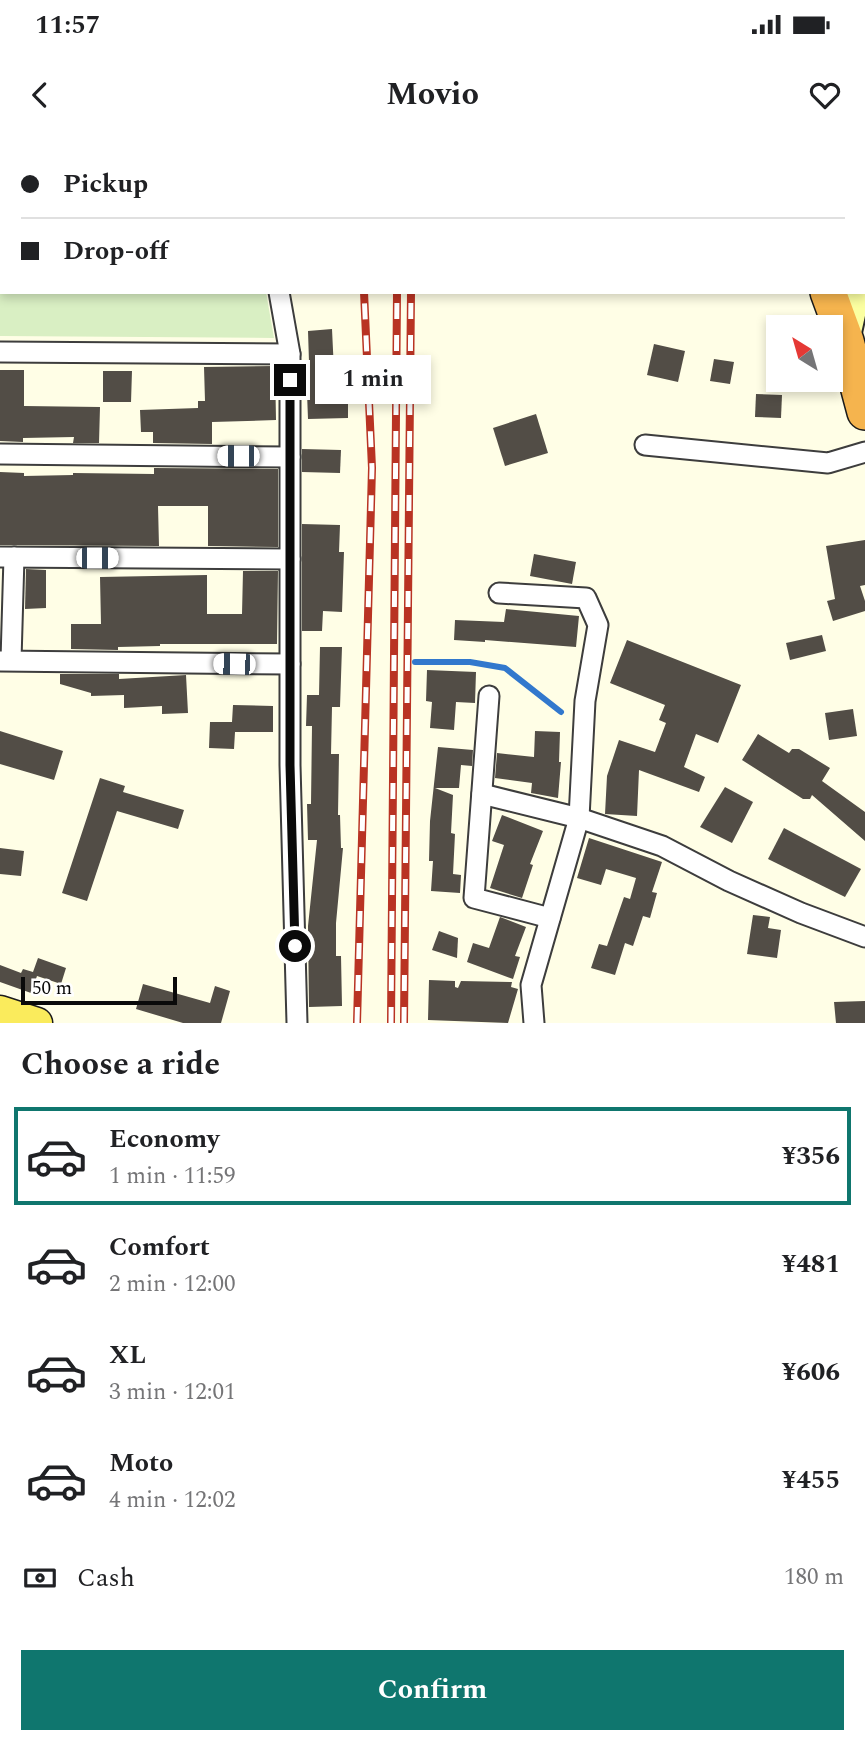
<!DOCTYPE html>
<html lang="en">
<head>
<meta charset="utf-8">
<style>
	:root { --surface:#fff; --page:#f6f6f6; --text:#202124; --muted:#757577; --line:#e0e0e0; --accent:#0f766e }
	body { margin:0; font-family:Spectral,serif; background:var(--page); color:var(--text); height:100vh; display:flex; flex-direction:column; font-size:26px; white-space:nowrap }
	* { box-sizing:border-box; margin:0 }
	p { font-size:23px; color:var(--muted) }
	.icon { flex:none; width:38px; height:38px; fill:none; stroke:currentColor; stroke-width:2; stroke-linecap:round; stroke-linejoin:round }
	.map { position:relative; height:883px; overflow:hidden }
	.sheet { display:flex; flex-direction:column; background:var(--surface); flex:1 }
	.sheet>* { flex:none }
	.top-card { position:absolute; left:0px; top:0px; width:866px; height:154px; box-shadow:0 4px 10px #0003; display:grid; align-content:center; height:154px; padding:0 21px; background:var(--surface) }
	.needle { width:46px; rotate:323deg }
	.buttons { position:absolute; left:766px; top:175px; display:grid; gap:14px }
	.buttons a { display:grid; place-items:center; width:77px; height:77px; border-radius:0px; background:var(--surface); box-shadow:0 4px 10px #0003; font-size:35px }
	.scale { position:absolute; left:21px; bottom:18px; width:156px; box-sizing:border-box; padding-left:7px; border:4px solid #0a0a0a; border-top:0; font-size:19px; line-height:24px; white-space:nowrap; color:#0a0a0a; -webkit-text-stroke:5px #fff; paint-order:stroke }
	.end { position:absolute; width:32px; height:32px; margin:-16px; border:9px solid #0a0a0a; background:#fff; box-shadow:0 0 0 4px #fff }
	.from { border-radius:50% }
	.bubble { position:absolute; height:49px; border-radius:0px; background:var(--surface); box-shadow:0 4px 10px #0003; font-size:23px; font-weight:700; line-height:49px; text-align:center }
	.car { position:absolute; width:21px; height:42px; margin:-21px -10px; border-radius:9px; box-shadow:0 0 5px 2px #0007; background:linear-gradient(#fff 24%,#345 0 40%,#fff 0 76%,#345 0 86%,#fff 0) }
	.top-card b { display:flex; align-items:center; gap:24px; height:66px; font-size:26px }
	.top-card b+b { border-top:2px solid var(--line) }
	.top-card i { width:18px; height:18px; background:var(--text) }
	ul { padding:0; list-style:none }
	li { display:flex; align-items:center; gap:21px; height:98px; margin:0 14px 10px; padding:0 7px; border:4px solid transparent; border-radius:0px }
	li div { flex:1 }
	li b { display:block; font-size:26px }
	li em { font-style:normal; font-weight:700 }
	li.on { border-color:var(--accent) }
	li>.icon { width:63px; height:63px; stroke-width:1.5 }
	h2 { padding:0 21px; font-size:32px; line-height:84px }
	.pay { display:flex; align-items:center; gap:18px; height:77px; padding:0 21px; font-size:26px }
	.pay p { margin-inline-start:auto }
	.action { display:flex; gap:14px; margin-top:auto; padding:14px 21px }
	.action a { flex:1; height:80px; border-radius:0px; background:var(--accent); color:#fff; font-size:28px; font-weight:700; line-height:80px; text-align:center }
	.status { display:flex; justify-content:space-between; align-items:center; height:49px; padding:0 35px; background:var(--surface); direction:ltr }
	.status svg { height:19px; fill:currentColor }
	header { display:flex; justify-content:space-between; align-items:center; height:91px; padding:0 21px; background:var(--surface); font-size:32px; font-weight:700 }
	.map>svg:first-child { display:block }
</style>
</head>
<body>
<div class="status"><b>11:57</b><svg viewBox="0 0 49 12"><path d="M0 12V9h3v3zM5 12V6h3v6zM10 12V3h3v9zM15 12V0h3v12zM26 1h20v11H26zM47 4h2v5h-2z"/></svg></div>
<header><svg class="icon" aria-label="back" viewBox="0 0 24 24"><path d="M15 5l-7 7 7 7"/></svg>Movio<svg class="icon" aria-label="heart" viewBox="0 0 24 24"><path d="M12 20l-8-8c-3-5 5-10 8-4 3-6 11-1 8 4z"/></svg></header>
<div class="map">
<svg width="865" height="883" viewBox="0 0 865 883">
	<rect width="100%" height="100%" fill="#fffee6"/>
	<polygon fill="#d9efc3" points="0,0 239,0 239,2 2,2 2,152 266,152 274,198 0,196"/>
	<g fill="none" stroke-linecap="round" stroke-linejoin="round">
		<polyline stroke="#3278cd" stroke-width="6" points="415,522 470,522 505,528 561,572"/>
	</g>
	<g fill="#524d46">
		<polygon points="332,189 335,252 348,252 348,278 308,279 307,253 310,253 308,191"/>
		<polygon points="654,204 685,211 678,242 647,235"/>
		<polygon points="714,219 734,222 730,244 710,241"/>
		<polygon points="275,226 276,280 212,282 212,304 153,303 153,292 141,292 140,270 198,268 198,261 205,261 204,227"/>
		<polygon points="0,230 24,230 24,266 100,267 99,303 73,303 74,297 23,298 23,302 0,301"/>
		<polygon points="103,231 132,231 131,262 103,262"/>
		<polygon points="756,254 782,255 781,278 755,277"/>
		<polygon points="536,274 548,313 505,326 493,288"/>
		<polygon points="302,309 341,310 340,333 302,332"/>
		<polygon points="154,328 278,329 278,407 208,406 208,366 158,366 159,406 0,405 0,332 24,333 24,336 73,335 73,333 154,334"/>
		<polygon points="302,384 340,385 339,412 344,412 342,472 323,471 322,491 302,491"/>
		<polygon points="865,400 865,445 860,446 865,461 865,471 833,481 827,461 835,459 826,406"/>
		<polygon points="534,414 576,422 572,444 530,436"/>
		<polygon points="26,429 46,430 46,468 25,469"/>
		<polygon points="243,431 278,431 277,504 160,504 160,506 118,507 118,510 71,509 71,484 101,484 100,437 207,435 207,474 242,474"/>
		<polygon points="506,469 579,476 576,507 485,500 485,502 454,500 455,480 504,482"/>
		<polygon points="822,495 826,511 790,520 786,503"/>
		<polygon points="627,500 741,545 718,603 696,594 684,627 705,637 699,652 639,630 637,676 605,674 607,636 619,600 655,612 666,583 659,580 665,565 610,543"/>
		<polygon points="320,507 342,507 340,567 332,567 331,614 339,614 338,675 340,675 341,708 343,708 336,783 336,816 341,816 342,866 309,867 308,786 317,700 308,700 307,664 311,664 312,586 306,586 307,555 319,555"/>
		<polygon points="427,530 476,532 475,563 456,562 454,590 430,588 432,562 426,561"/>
		<polygon points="60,534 119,534 119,539 186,535 188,573 162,574 162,566 124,568 124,555 91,556 91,553 60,544"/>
		<polygon points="233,565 273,566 273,592 235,592 234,609 209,608 210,582 232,582"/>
		<polygon points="853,569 857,596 829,600 825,573"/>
		<polygon points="0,591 63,611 54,640 0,624"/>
		<polygon points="535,591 560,592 559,622 561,622 558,658 531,653 532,643 495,638 497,613 534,617"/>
		<polygon points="758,594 789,613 792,609 799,609 830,628 822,641 865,672 865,701 812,655 810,659 803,659 742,620"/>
		<polygon points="438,607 473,610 472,626 461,625 459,648 435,648 453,655 451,693 455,694 453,734 461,735 460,753 431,751 433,721 429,721 430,681"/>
		<polygon points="100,638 125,646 123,652 184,670 178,689 117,671 87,761 62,753"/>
		<polygon points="725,647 753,662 732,703 700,687"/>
		<polygon points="502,675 543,691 530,724 533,725 522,758 490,748 504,705 492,701"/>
		<polygon points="784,688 861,729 845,757 768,719"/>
		<polygon points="589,698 662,722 652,752 657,753 650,778 643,776 633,806 625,803 615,835 591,828 599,804 607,806 624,757 630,759 636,738 606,729 601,745 577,738"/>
		<polygon points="0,708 24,711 21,736 0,734"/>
		<polygon points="753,775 770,777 768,788 781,790 777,818 747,814"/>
		<polygon points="500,777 526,787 515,816 520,817 513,839 467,822 473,803 489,808"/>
		<polygon points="439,791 458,798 457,818 432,810"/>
		<polygon points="38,818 66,828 61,844 37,836 31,853 0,842 0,825 21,833 23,829 33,832"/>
		<polygon points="429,840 455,841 455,847 458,848 461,841 512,842 511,847 518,849 508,883 428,880"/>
		<polygon points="143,844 210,863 215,846 230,851 221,883 183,883 136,869"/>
		<polygon points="865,861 865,883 836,883 834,862"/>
	</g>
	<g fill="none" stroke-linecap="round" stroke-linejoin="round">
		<defs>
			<g id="street">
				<polyline points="252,0 252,2"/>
				<polyline points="279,152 290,214 290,625 297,883"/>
				<polyline points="0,212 290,214"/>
				<polyline points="645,305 828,323 865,312"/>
				<polyline points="0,314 290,317"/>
				<polyline points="0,417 290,419"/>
				<polyline points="499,453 586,458 598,485 585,561 579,678 531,845 534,883"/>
				<polyline points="11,520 14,417"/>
				<polyline points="0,521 290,524"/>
				<polyline points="489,556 474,758 550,778"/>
				<polyline points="482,654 579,678 662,706 729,741 801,773 865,797"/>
			</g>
			<g id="secondary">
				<polyline points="794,0 799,2"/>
				<polyline points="835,2 840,0"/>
				<polyline points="864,46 865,43"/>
				<polyline points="846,201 857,152"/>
			</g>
			<polyline id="primary" points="0,871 37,883"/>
			<g id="highway">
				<polyline points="774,0 775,2"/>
				<polyline points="828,152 846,201 865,272"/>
			</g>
		</defs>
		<use href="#street" stroke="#3d3d3d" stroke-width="23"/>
		<use href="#secondary" stroke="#2c2c2c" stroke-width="30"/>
		<use href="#primary" stroke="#1b1b1b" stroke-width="33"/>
		<use href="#highway" stroke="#1b1b1b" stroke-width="38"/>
		<use href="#street" stroke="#fff" stroke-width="19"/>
		<use href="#secondary" stroke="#fbffa1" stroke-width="26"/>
		<use href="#primary" stroke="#faeb5c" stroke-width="30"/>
		<use href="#highway" stroke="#f5b44e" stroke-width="35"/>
		<defs>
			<g id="rail">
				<polyline points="363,2 363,0"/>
				<polyline points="399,2 399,0"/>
				<polyline points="412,2 412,0"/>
				<polyline points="357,883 372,328 364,152"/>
				<polyline points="391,883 397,152"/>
				<polyline points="404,883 411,152"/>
			</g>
		</defs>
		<use href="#rail" stroke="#b93323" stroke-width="8"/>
		<use href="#rail" stroke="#fff" stroke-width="5" stroke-dasharray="16" stroke-linecap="butt"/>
	</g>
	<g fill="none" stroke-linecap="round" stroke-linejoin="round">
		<polyline stroke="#0a0a0a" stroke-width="9" points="290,240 290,625 295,806"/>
	</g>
</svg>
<div class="buttons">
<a><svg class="needle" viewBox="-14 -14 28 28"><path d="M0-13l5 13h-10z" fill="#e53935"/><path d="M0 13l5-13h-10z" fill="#757577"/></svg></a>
</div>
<div class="scale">50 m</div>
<i class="end from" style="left:295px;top:806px"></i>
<i class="end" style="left:290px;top:240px"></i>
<div class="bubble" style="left:315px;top:215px;width:116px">1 min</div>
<i class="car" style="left:238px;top:316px;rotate:270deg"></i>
<i class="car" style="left:97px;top:418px;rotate:90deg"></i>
<i class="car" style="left:234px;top:524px;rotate:271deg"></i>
<div class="top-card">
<b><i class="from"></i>Pickup</b>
<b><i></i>Drop-off</b>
</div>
</div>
<section class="sheet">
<h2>Choose a ride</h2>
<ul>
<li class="on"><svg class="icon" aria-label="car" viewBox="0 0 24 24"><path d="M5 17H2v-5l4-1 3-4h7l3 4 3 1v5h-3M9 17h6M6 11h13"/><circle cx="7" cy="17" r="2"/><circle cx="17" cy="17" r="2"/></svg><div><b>Economy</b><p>1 min · 11:59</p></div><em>¥356</em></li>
<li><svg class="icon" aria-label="car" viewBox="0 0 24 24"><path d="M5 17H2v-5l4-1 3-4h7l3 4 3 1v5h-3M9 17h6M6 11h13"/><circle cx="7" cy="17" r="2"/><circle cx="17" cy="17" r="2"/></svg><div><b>Comfort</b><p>2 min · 12:00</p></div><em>¥481</em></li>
<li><svg class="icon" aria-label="car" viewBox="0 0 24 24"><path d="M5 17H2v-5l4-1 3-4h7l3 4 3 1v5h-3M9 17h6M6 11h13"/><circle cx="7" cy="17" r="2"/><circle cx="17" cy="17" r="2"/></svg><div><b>XL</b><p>3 min · 12:01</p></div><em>¥606</em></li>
<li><svg class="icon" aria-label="car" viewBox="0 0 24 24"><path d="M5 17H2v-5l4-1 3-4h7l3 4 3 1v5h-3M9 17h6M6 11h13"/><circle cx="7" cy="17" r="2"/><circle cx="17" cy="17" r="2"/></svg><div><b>Moto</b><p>4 min · 12:02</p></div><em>¥455</em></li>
</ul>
<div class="pay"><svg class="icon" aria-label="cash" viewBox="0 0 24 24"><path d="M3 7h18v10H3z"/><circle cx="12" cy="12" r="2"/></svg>Cash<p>180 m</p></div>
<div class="action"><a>Confirm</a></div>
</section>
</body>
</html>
